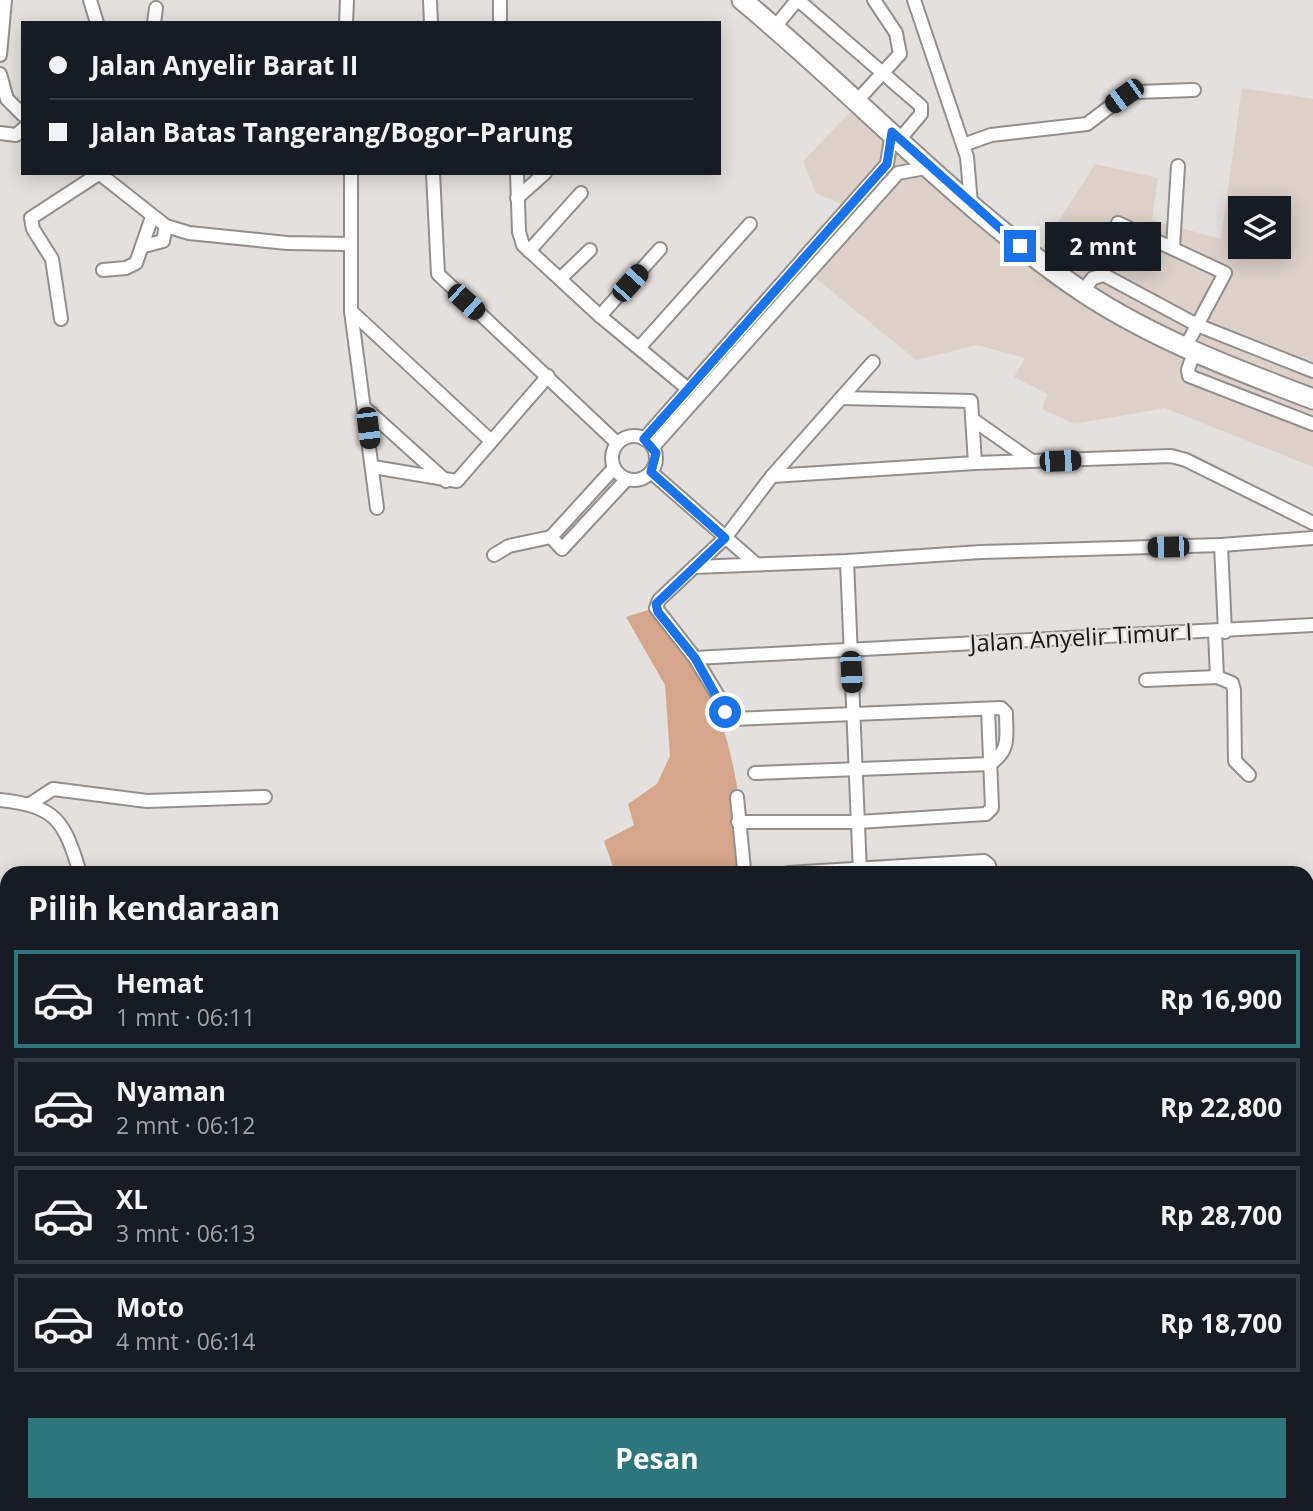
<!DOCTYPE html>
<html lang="id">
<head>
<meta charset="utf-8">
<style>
	:root { --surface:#171b24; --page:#20242c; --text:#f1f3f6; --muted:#9ea1a6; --line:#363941; --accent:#2d767b }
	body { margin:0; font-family:"Open Sans",sans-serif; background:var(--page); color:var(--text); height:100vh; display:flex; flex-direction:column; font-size:26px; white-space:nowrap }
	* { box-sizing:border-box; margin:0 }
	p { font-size:23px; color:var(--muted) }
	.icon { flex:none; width:38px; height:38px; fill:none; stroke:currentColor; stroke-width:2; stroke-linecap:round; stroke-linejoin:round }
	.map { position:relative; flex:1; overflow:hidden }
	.drawer { position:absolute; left:0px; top:866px; width:1314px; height:646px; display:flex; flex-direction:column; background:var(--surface); border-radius:21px 21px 0 0; box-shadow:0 4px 18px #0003 }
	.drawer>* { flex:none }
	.hud { position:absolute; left:21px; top:21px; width:700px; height:154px; border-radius:0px; box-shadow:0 4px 18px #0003; display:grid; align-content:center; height:154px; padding:0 28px; background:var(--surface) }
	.tools { position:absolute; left:1228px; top:196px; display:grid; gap:14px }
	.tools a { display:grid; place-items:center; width:63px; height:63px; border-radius:0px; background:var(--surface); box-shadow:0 4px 18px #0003; font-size:35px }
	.end { position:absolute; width:32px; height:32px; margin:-16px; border:9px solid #1a73e8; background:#fff; box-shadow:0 0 0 4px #fff }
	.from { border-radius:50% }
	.bubble { position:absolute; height:49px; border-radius:0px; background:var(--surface); box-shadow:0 4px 18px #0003; font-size:23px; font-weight:700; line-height:49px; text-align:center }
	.car { position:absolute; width:21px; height:42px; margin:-21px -10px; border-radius:9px; box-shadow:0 0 5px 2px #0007; background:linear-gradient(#222 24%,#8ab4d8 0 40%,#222 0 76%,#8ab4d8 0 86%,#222 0) }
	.hud b { display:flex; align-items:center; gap:24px; height:66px; font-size:26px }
	.hud b+b { border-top:2px solid var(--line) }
	.hud i { width:18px; height:18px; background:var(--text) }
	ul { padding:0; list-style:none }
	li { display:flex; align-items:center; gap:21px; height:98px; margin:0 14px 10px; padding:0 14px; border:4px solid var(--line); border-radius:0px }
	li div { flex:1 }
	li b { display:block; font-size:26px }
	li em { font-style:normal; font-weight:700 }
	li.active { border-color:var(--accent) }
	li>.icon { width:63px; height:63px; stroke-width:1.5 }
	h2 { padding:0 28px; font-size:32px; line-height:84px }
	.primary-button { display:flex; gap:14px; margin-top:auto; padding:14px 28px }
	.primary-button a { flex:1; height:80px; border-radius:0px; background:var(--accent); color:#fff; font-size:28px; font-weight:700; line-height:80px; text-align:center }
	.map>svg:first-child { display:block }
</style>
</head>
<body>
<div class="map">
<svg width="1313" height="1511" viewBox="0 0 1313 1511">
	<rect width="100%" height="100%" fill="#e4e0dd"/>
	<path fill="#ddd1ca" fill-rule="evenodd" d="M1242,88l71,11v368l-148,-59 -91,16 -32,-15 5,-15 -33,-17 11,-19 -48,-13 -61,15 -103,-84 54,-61 -51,-22 -13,-32 54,-56 179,152 59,-93 63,14 -6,42 69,19zM1241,208h38v39h-38z"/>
	<polygon fill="#e3bfab" points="533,1505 643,1505 648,1511 504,1511"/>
	<path fill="#d5a68b" d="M654,608c17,23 41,49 53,75 23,53 41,133 34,190h-126l-11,-32 30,-16 -6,-21 29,-20 13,-28 -5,-71 -39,-68z"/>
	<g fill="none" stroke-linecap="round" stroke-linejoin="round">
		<defs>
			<g id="street">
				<polyline points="90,0 97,23"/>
				<polyline points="430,0 431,23"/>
				<polyline points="798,0 921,106 921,114 900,139"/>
				<polyline points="914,0 967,157 971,204"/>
				<polyline points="154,23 156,8"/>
				<polyline points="346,23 347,0"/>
				<polyline points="500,23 500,0"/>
				<polyline points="775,27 797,0"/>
				<polyline points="0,55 5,0"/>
				<polyline points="0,74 7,99 23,115"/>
				<polyline points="855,103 900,54 896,33 874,0"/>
				<polyline points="0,133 16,135 23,129"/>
				<polyline points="963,145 991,135 1087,124 1124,96 1136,92 1194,90"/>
				<polyline points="351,173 351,311 377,508"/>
				<polyline points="433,173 438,274 617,443"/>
				<polyline points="517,173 519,232 523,245 600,316 688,389"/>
				<polyline points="100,174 166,226 189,233 287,243 349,244"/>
				<polyline points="517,198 545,173"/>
				<polyline points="1118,223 1225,273 1186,346"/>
				<polyline points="144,246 163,241 166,226"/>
				<polyline points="1173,247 1178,166"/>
				<polyline points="529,251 581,193"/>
				<polyline points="103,270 126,268 136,263 152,217"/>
				<polyline points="560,279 590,250"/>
				<polyline points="1083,291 1093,278 1104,275 1197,325 1313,371"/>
				<polyline points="351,311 490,440"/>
				<polyline points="600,316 660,249"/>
				<polyline points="61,319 52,259 33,229 31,218 100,173"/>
				<polyline points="639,348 750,224"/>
				<polyline points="1194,352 1188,370 1189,376 1313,424"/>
				<polyline points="841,398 971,401 975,463"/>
				<polyline points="365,408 446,481"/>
				<polyline points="975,421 1032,461"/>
				<circle cx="634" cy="458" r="22"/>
				<polyline points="644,439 887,164 892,132"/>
				<polyline points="653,447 898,173 931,167"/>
				<polyline points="373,467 457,481 548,376"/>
				<polyline points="614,468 551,537 562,549 626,480"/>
				<polyline points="651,472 756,564"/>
				<polyline points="772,476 975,463 1171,456 1186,460 1313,523"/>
				<polyline points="1221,545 1225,632"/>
				<polyline points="494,555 509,546 551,537"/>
				<polyline points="847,561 860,873"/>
				<polyline points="694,567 847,561 981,552 1221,545 1313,538"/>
				<polyline points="1215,632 1217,677 1232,683 1234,690 1235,761 1249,775"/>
				<polyline points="695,658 1313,625"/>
				<polyline points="1146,680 1217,677"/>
				<path d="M755,773l235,-9c21,-14 16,-28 16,-51l-5,-5 -269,11 -37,-61 -39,-50 3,-8 66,-62 47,-62 101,-114"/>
				<polyline points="737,797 744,869 747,873"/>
				<path d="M0,800c56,6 64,20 80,73"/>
				<polyline points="30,804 53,789 147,801 265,797"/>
				<polyline points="738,822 858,822 986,814 992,808 988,709"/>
				<polyline points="788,873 984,861 989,865 990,873"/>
				<polyline points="0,997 7,992"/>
				<polyline points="1307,1019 1313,1019"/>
				<polyline points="1307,1096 1313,1096"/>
				<polyline points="0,1170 7,1171"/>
				<polyline points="341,1505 342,1511"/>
				<polyline points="928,1505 932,1511"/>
				<polyline points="1309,1511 1313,1508"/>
			</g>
			<path id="primary" d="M742,0c115,95 217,208 341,292 71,47 151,77 230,107"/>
		</defs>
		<use href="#street" stroke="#938f8d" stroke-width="16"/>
		<use href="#primary" stroke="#938f8d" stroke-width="23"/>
		<use href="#street" stroke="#fff" stroke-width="12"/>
		<use href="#primary" stroke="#fff" stroke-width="19"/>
	</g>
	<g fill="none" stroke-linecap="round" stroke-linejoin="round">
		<polyline stroke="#1a73e8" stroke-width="9" points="725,712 695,658 658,612 656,604 725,538 651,472 656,453 644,439 887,164 892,132 1020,246"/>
	</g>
	<g text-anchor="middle" stroke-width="5" stroke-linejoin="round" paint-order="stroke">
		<g font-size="24" fill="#191817" stroke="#e4e0dd">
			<text transform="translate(1081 638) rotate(-3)" y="8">Jalan Anyelir Timur I</text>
		</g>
	</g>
</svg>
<div class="tools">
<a><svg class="icon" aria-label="layers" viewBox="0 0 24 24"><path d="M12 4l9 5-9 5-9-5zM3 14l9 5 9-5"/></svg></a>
</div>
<i class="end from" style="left:725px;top:712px"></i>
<i class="end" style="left:1020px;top:246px"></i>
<div class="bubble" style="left:1045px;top:222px;width:116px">2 mnt</div>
<i class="car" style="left:1124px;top:96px;rotate:234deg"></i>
<i class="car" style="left:630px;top:283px;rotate:42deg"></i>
<i class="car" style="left:466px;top:302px;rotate:132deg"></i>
<i class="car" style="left:368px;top:428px;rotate:173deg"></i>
<i class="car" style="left:1060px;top:461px;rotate:88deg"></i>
<i class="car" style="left:1168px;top:547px;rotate:269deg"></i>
<i class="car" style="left:851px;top:672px;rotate:177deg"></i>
<div class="hud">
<b><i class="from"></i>Jalan Anyelir Barat II</b>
<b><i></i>Jalan Batas Tangerang/Bogor–Parung</b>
</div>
<section class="drawer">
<h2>Pilih kendaraan</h2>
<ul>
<li class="active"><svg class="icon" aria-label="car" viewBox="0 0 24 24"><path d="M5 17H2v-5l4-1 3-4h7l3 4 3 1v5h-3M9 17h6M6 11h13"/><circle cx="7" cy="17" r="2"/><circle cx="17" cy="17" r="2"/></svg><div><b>Hemat</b><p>1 mnt · 06:11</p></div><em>Rp 16,900</em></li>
<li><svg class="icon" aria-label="car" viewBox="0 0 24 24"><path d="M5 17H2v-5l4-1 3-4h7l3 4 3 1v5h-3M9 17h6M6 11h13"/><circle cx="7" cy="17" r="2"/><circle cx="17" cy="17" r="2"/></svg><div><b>Nyaman</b><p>2 mnt · 06:12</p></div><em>Rp 22,800</em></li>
<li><svg class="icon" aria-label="car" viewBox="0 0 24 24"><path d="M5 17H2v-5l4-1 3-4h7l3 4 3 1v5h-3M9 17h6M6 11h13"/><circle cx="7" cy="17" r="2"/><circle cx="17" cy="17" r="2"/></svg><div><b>XL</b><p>3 mnt · 06:13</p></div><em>Rp 28,700</em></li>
<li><svg class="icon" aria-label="car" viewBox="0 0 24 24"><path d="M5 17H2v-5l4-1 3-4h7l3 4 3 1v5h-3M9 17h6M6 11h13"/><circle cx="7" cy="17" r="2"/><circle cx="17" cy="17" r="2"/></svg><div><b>Moto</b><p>4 mnt · 06:14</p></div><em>Rp 18,700</em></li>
</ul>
<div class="primary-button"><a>Pesan</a></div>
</section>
</div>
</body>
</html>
